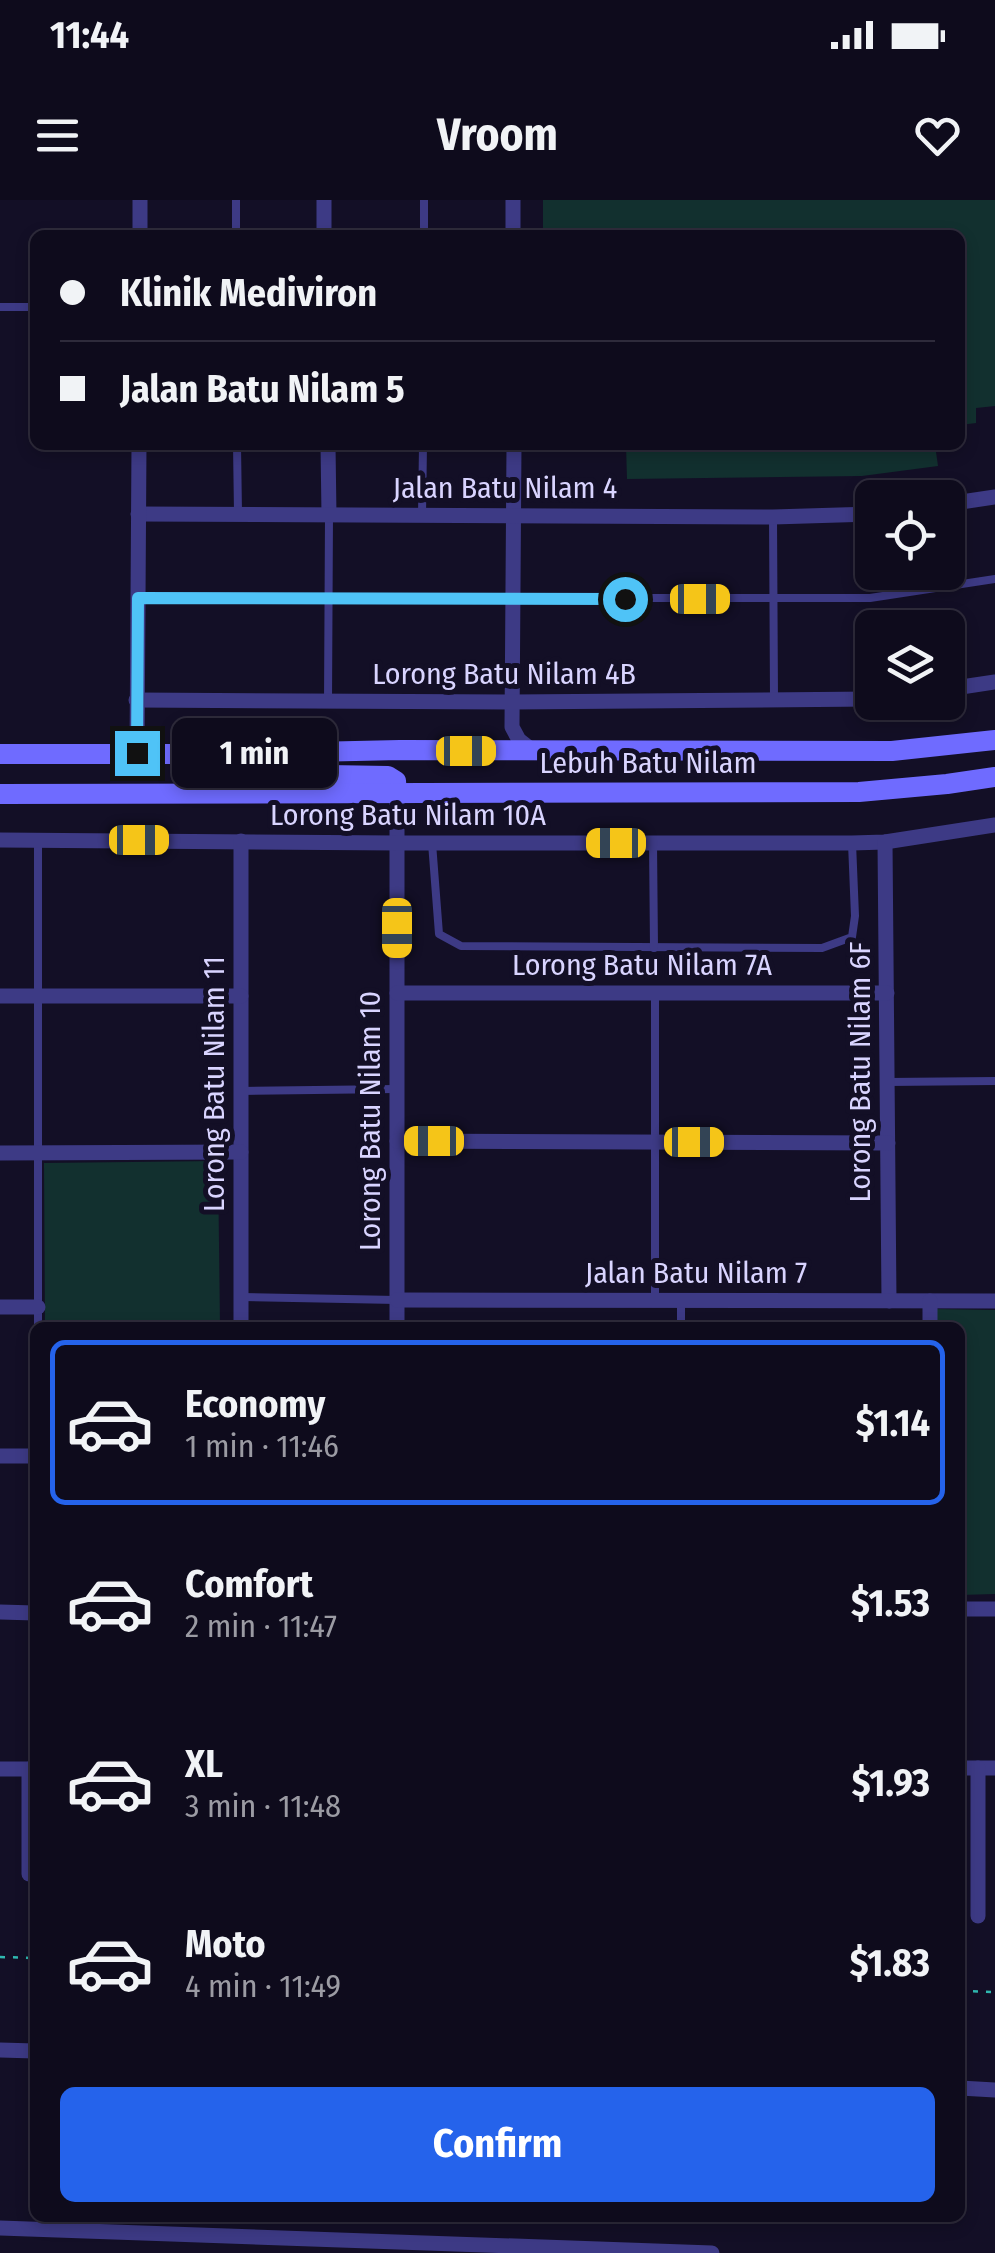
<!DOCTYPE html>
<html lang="en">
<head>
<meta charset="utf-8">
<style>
	:root { --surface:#0e0b1c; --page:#171425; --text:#f1f3f6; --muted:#9b9ba3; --line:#2e2b3b; --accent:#2563eb }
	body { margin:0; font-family:"Fira Sans Condensed",sans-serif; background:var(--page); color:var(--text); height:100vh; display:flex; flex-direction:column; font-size:38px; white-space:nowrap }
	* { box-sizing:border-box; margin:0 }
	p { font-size:32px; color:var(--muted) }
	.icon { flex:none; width:55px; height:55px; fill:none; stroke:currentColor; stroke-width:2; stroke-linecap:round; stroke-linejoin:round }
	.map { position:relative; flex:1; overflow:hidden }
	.side { position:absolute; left:30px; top:1122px; width:935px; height:900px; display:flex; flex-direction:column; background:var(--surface); border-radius:15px; box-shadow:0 5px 15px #0003,0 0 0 2px var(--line) }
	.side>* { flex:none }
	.top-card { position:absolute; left:30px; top:30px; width:935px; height:220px; border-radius:15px; box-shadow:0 5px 15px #0003,0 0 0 2px var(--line); display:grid; align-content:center; height:220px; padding:0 30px; background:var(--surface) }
	.buttons { position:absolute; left:855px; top:280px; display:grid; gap:20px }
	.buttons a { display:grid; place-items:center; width:110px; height:110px; border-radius:15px; background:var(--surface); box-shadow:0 5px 15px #0003,0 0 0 2px var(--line); font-size:50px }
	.end { position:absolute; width:45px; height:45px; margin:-22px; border:12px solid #4fc3f7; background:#111; box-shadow:0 0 0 5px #111 }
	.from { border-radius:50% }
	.bubble { position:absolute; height:70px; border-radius:15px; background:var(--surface); box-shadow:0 5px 15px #0003,0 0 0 2px var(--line); font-size:32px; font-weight:700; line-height:70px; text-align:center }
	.car { position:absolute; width:30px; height:60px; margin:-30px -15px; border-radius:12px; box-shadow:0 0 8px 2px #0007; background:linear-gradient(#f5c518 24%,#345 0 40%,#f5c518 0 76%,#345 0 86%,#f5c518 0) }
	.top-card b { display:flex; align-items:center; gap:35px; height:95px; font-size:38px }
	.top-card b+b { border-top:2px solid var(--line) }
	.top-card i { width:25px; height:25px; background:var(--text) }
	ul { padding:18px 0 0; list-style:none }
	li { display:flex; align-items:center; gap:30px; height:165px; margin:0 20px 15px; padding:0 10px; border:5px solid transparent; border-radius:15px }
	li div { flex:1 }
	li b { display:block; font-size:38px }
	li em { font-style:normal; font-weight:700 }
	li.active { border-color:var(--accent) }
	li>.icon { width:90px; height:90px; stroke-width:1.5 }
	.cta { display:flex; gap:20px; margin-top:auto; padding:20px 30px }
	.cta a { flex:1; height:115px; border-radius:15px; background:var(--accent); color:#fff; font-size:40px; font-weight:700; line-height:115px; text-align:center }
	.status { display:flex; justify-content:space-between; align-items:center; height:70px; padding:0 50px; background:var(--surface); direction:ltr }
	.status svg { height:28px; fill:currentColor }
	header { display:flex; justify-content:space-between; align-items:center; height:130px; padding:0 30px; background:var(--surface); font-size:45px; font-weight:700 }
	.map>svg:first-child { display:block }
</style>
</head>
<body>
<div class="status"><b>11:44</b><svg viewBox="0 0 49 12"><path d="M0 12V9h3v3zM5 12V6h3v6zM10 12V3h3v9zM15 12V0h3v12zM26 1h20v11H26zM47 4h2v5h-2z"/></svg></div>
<header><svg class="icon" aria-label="menu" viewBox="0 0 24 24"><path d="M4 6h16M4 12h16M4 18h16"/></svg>Vroom<svg class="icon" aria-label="heart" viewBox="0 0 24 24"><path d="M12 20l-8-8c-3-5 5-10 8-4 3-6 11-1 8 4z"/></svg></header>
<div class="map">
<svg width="995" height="2053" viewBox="0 0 995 2053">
	<rect width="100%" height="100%" fill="#130f26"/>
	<g fill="#12302f">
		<polygon points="543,0 995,0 995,206 976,208 976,223 960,225 960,35 543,35"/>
		<polygon points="626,245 935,245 938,266 862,276 627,279"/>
		<polygon points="218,961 220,1127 45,1127 44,963"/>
		<polygon points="936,1109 995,1110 995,1394 960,1395 960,1128 936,1128"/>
	</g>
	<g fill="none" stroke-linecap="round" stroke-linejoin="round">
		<g stroke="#2fb8b0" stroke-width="2.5" stroke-dasharray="5 8" stroke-linecap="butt">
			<polyline points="0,1757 35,1758"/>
			<polyline points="960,1791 995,1792"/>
		</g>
		<g stroke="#3d3a85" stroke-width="8">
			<polyline points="236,0 236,35"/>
			<polyline points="424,0 424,35"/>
			<polyline points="0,107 35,107"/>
			<polyline points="237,245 238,313"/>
			<polyline points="422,316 423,245"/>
			<polyline points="773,317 774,499"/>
			<polyline points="138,398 870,398 995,379"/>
			<polyline points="328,502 329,316"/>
			<polyline points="38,639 38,1128"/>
			<polyline points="432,643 439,734 461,746 822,748 852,737 855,716 852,643"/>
			<polyline points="653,643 654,748"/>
			<polyline points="887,882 995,881"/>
			<polyline points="241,891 396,889"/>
			<polyline points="241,1097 397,1100"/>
			<polyline points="655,1101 655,793"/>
			<polyline points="681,1101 681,1128"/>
		</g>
		<g stroke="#3d3a85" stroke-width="15">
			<polyline points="513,0 513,35"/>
			<polyline points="140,35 140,0"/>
			<polyline points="324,35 324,0"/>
			<polyline points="328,245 329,315"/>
			<polyline points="514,245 512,527 519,540 533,551"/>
			<polyline points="948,304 995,297"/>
			<polyline points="138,314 773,317 872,314"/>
			<polyline points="948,489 995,482"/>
			<polyline points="136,500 512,502 872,499"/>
			<polyline points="137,553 139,245"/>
			<polyline points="397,594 397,1128"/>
			<polyline points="0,640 397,643 852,643 885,642 995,625"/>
			<polyline points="241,641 241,1128"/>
			<polyline points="885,642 889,1101"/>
			<polyline points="397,793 887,793"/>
			<polyline points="0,796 241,796"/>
			<polyline points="397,941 888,943"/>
			<polyline points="0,953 241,952"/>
			<polyline points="397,1100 995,1101"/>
			<polyline points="930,1101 930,1128"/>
			<polyline points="0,1107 38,1107"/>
			<polyline points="0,1256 35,1256"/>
			<polyline points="960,1409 995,1409"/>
			<polyline points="0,1412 35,1413"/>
			<polyline points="960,1568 995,1568"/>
			<polyline points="978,1568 978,1716"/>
			<polyline points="0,1569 35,1569"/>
			<polyline points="29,1569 29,1674"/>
			<polyline points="0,1850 35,1851"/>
			<polyline points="960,1888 995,1890"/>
			<polyline points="0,2028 712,2053"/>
		</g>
		<g stroke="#6f6bff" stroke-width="20">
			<polyline points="0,554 226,554 400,550 892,551 995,540"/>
			<polyline points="226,554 244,570 270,574 388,576 396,581 397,594"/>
			<polyline points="0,594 859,592 947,584 995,577"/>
		</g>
	</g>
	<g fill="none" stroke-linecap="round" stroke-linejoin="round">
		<polyline stroke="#4fc3f7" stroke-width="12" points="137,553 138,398 625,399"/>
	</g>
	<g text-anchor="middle" stroke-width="10" stroke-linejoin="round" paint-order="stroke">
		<g font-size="30" fill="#d9d4ff" stroke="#130f26">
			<text x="505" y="298">Jalan Batu Nilam 4</text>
			<text x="504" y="484">Lorong Batu Nilam 4B</text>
			<text x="648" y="573">Lebuh Batu Nilam</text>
			<text x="408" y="625">Lorong Batu Nilam 10A</text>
			<text x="642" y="775">Lorong Batu Nilam 7A</text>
			<text transform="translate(860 872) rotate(-90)" y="10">Lorong Batu Nilam 6F</text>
			<text transform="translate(214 884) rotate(-90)" y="10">Lorong Batu Nilam 11</text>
			<text transform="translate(370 921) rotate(-90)" y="10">Lorong Batu Nilam 10</text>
			<text x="696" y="1083">Jalan Batu Nilam 7</text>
		</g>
	</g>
</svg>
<div class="buttons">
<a><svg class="icon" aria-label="locate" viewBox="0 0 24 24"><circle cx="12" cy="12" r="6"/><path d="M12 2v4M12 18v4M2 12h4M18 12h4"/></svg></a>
<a><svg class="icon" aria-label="layers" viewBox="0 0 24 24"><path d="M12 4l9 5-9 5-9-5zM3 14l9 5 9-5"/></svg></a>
</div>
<i class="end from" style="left:625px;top:399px"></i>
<i class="end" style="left:137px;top:553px"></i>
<div class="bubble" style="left:172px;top:518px;width:165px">1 min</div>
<i class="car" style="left:700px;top:399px;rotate:90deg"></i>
<i class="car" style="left:466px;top:551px;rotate:90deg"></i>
<i class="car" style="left:139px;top:640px;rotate:90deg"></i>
<i class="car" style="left:616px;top:643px;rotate:270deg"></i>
<i class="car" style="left:397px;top:728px;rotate:180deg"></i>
<i class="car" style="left:434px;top:941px;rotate:270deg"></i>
<i class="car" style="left:694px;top:942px;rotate:90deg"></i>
<div class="top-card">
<b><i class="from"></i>Klinik Mediviron</b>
<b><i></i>Jalan Batu Nilam 5</b>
</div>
<section class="side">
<ul>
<li class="active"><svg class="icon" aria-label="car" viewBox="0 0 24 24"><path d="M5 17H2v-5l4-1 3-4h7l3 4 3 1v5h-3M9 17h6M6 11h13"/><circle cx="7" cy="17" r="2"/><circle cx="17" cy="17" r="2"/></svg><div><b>Economy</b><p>1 min · 11:46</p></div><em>$1.14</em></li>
<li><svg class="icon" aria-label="car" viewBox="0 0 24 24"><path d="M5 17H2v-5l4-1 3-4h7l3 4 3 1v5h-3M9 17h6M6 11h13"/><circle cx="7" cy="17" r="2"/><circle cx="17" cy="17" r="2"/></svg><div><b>Comfort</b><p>2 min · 11:47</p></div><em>$1.53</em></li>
<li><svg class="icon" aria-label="car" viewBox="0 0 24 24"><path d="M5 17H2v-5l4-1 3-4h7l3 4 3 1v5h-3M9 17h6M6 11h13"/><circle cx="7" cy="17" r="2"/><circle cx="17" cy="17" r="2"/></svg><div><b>XL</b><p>3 min · 11:48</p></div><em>$1.93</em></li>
<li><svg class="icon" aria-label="car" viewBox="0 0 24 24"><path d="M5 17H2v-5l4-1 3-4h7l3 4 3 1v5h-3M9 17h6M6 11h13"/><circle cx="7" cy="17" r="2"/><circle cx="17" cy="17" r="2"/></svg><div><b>Moto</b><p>4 min · 11:49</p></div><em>$1.83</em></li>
</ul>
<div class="cta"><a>Confirm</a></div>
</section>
</div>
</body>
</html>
